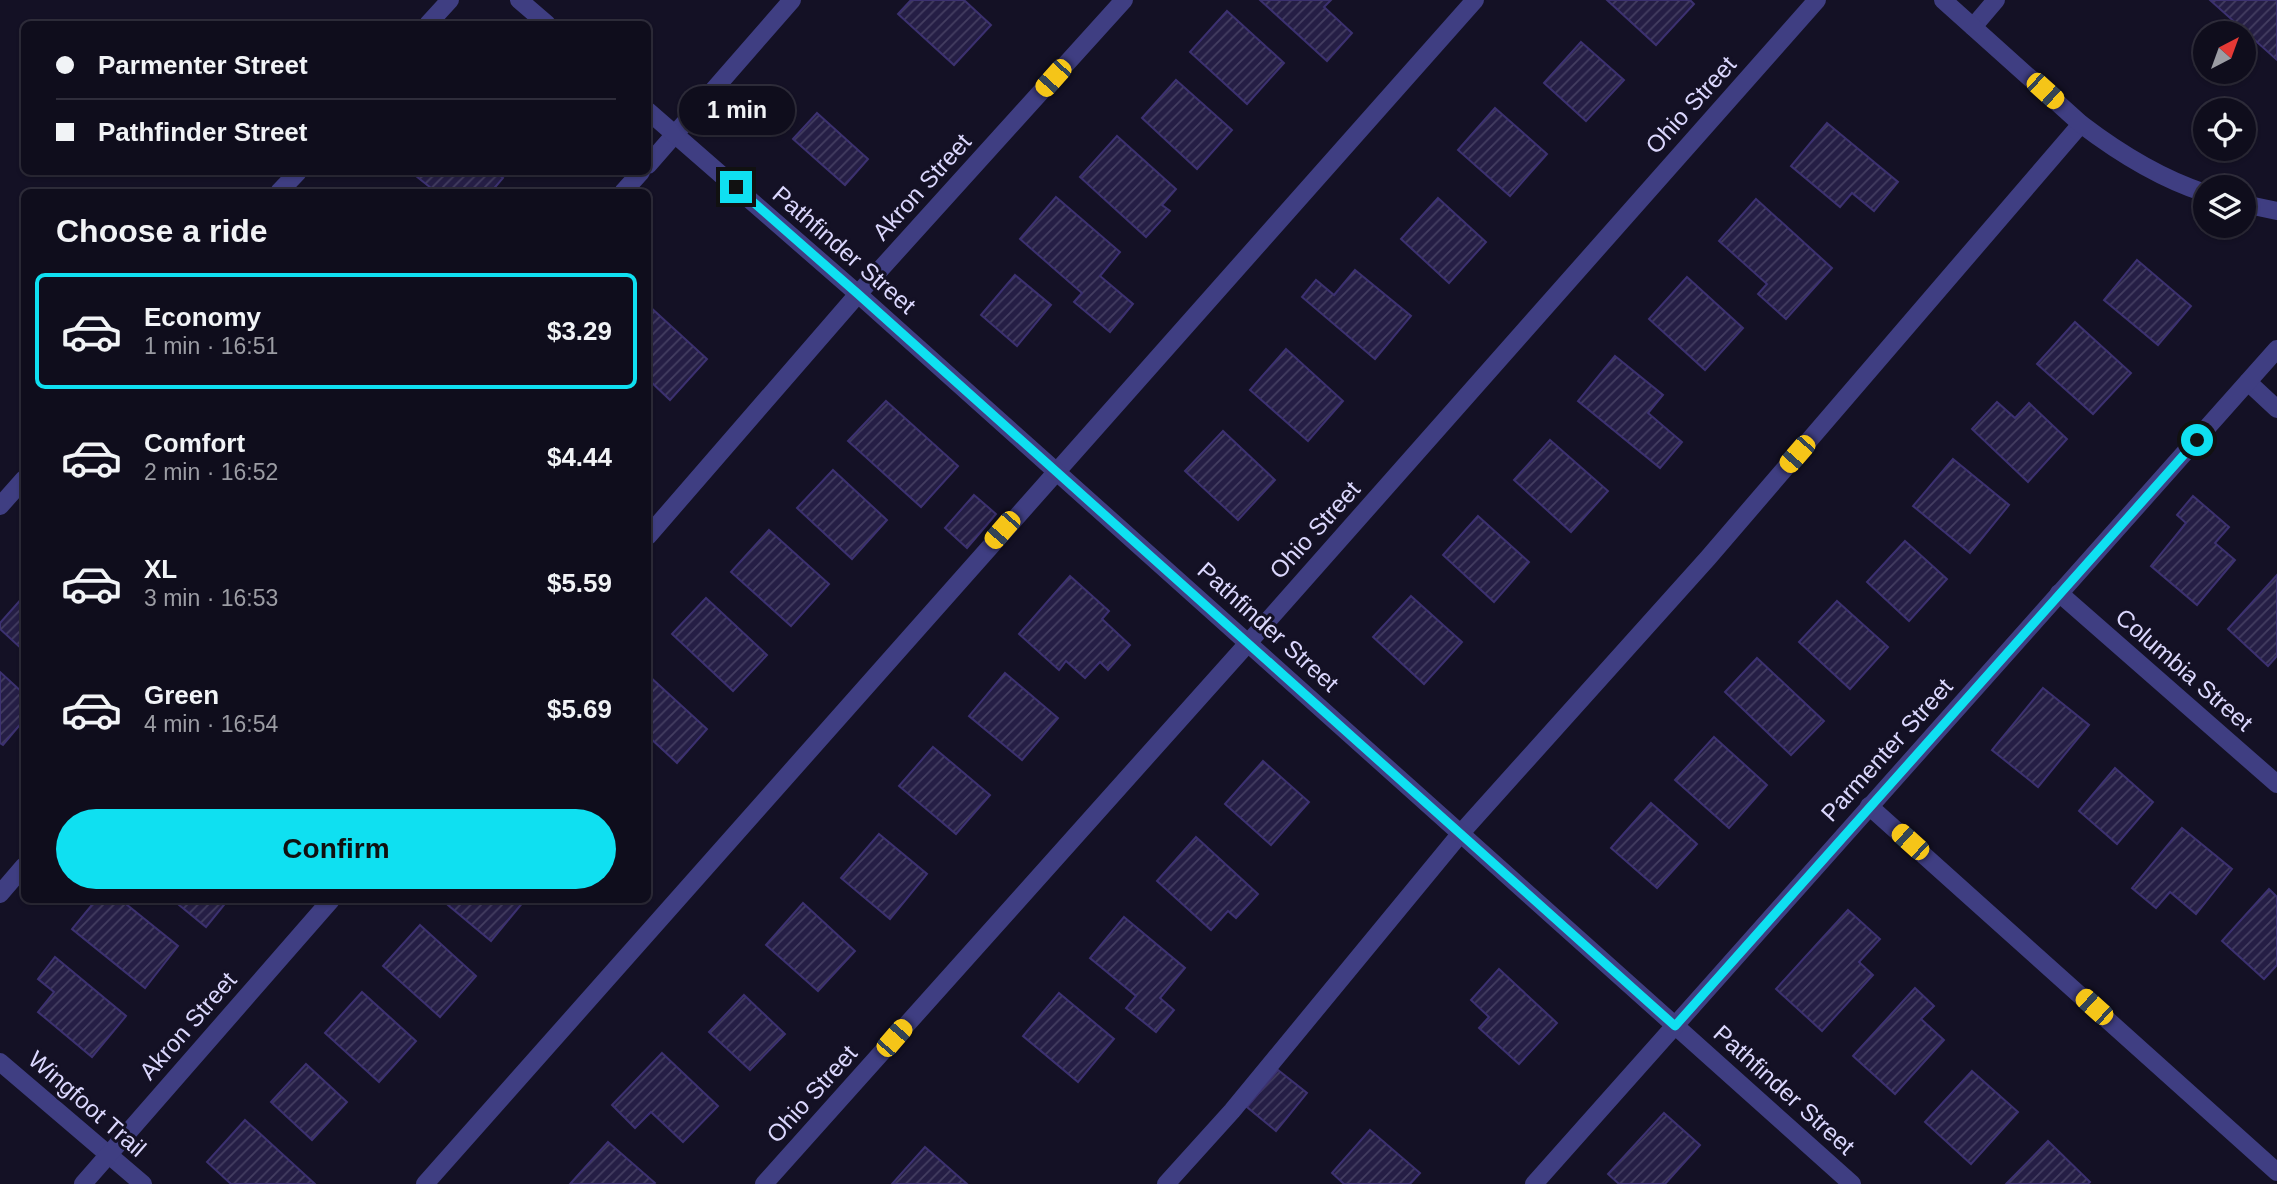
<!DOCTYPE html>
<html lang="en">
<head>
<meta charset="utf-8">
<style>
	:root { --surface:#0f0d1c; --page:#1d1b29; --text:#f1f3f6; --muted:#9b9ca3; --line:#2f2d3b; --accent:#0fe0f1 }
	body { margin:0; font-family:Arial,sans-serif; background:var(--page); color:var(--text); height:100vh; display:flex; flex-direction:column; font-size:26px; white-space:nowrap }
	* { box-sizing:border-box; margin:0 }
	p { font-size:23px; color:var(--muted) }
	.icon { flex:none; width:38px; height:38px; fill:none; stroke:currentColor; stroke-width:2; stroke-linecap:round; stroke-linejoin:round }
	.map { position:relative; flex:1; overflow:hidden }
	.details { position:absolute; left:21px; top:189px; width:630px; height:714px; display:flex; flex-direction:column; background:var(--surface); border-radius:10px; box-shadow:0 2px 5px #0004,0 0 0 2px var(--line) }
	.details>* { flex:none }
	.hud { position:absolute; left:21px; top:21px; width:630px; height:154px; border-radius:10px; box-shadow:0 2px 5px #0004,0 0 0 2px var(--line); display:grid; align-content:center; height:154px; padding:0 35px; background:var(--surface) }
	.needle { width:46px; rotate:41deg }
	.fabs { position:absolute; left:2193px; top:21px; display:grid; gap:14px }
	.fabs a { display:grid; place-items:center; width:63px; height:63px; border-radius:50%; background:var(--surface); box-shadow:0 2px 5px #0004,0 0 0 2px var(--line); font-size:35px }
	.end { position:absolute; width:32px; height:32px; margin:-16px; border:9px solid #0fe0f1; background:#111; box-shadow:0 0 0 4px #111 }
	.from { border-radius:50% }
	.bubble { position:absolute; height:49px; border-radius:24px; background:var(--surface); box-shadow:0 2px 5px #0004,0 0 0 2px var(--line); font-size:23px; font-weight:600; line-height:49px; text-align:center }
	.car { position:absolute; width:21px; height:42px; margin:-21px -10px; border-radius:9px; box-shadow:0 0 5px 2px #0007; background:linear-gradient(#f5c518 24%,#345 0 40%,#f5c518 0 76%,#345 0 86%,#f5c518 0) }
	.hud b { display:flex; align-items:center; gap:24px; height:66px; font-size:26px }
	.hud b+b { border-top:2px solid var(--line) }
	.hud i { width:18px; height:18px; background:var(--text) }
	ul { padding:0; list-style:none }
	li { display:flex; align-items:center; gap:21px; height:116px; margin:0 14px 10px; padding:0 21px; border:4px solid transparent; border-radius:10px }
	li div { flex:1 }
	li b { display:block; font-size:26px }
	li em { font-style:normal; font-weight:600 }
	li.active { border-color:var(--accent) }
	li>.icon { width:63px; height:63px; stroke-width:1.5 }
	h2 { padding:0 35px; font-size:32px; line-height:84px }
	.action { display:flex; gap:14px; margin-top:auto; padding:14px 35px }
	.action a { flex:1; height:80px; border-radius:42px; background:var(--accent); color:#111; font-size:28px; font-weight:600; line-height:80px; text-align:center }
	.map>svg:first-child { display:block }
</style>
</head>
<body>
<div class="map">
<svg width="2277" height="1184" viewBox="0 0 2277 1184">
	<defs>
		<pattern id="building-hatch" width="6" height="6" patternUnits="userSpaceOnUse" patternTransform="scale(1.75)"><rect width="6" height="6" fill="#251e45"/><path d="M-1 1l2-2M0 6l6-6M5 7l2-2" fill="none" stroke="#443e61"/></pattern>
	</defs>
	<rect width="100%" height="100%" fill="#141125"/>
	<g fill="url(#building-hatch)" stroke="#3c3170" stroke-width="2">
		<polygon points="911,0 964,0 991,25 954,65 898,14"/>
		<polygon points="1260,0 1331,0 1324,7 1352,33 1327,61"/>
		<polygon points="1607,0 1690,0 1694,4 1656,45"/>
		<polygon points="2210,0 2277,0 2277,60"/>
		<polygon points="1227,11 1284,63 1247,104 1190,52"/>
		<polygon points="1581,42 1624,80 1586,121 1544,83"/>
		<polygon points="1176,80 1232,130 1197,169 1142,118"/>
		<polygon points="1495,108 1547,154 1510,196 1458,150"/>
		<polygon points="817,113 868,159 845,185 793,139"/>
		<polygon points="1827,123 1898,182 1874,211 1852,193 1840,207 1791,166"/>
		<polygon points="1117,136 1176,189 1162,205 1170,211 1146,237 1080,177"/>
		<polygon points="411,172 495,172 503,178 491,192 436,192"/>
		<polygon points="1056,197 1120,252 1100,276 1133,304 1110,332 1074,302 1082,293 1020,239"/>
		<polygon points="1438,198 1486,242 1449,283 1401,239"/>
		<polygon points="1756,199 1832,268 1786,319 1758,294 1767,284 1719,241"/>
		<polygon points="2137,260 2191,306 2158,345 2104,300"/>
		<polygon points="1355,270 1411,316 1375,359 1302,297 1316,280 1334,295"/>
		<polygon points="1015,275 1051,305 1017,346 981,315"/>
		<polygon points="1687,277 1743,328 1705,370 1649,319"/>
		<polygon points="648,305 707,359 670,400 648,379"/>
		<polygon points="2075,322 2131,373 2093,414 2037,364"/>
		<polygon points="1286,349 1343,401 1308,441 1250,390"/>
		<polygon points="1615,356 1663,395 1648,413 1682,442 1660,468 1578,401"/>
		<polygon points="886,401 958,466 921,507 848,441"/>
		<polygon points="1997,402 2015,418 2029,403 2067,439 2028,482 1972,429"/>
		<polygon points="1223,431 1275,480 1238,520 1185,471"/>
		<polygon points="1550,440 1608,491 1571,532 1514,480"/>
		<polygon points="1953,459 2009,505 1970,553 1913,506"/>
		<polygon points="833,470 887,520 852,559 797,508"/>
		<polygon points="974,495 996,514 967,548 945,528"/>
		<polygon points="2193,496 2229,527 2215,543 2235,560 2197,605 2151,566 2186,523 2177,515"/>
		<polygon points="1478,516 1529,562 1494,602 1443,555"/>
		<polygon points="769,530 829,584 791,626 731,572"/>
		<polygon points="1905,541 1947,579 1909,621 1867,582"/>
		<polygon points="2277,575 2277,656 2268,666 2228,629"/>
		<polygon points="1070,576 1109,611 1102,619 1130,645 1108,670 1100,662 1085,678 1066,661 1059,670 1019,634"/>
		<polygon points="24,596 24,651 0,629 0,623"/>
		<polygon points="1411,596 1462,642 1424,684 1373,637"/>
		<polygon points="706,598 767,655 733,691 672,634"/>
		<polygon points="1837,601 1888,647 1850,689 1799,642"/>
		<polygon points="1757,658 1824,721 1791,755 1725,692"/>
		<polygon points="0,672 24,694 24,720 3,745 0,743"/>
		<polygon points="1005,673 1058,718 1022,760 969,716"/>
		<polygon points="648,675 707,729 677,763 648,736"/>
		<polygon points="2043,688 2089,725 2038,787 1992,750"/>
		<polygon points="1714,737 1767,785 1729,828 1675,780"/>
		<polygon points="933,747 990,795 956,834 899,786"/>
		<polygon points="1263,761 1309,802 1271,845 1225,804"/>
		<polygon points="2115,768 2153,802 2117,844 2079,811"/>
		<polygon points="1651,803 1697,844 1657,888 1611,848"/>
		<polygon points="2182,828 2232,869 2196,914 2170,892 2156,908 2132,888"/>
		<polygon points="879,834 927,874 890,919 841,878"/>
		<polygon points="1196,837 1258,894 1236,918 1228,911 1211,930 1157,881"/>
		<polygon points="2269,889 2277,897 2277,965 2264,979 2222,941"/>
		<polygon points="96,900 121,900 178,946 145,988 72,929"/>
		<polygon points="173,900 228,900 206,927"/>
		<polygon points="452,900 523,900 524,901 491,941 448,905"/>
		<polygon points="803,903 855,951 818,991 766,945"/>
		<polygon points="1848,910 1880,939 1859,962 1873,975 1822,1031 1776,989"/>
		<polygon points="1124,917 1185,968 1160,998 1174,1010 1156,1032 1126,1008 1136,996 1090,958"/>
		<polygon points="420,925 476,976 440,1017 383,966"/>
		<polygon points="55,957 126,1016 92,1057 38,1012 54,992 38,979"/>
		<polygon points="1499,969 1557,1023 1519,1064 1479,1028 1489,1017 1471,1000"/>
		<polygon points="1915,988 1934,1006 1921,1019 1944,1040 1895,1094 1853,1056"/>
		<polygon points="362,992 416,1041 379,1082 325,1033"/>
		<polygon points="1059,993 1114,1039 1078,1082 1023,1036"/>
		<polygon points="744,995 785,1034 750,1070 709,1032"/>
		<polygon points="662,1053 718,1106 683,1142 651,1112 635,1128 612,1105"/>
		<polygon points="306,1064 347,1102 312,1140 271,1102"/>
		<polygon points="1278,1070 1307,1093 1276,1131 1247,1107"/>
		<polygon points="1972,1071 2018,1112 1971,1164 1925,1122"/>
		<polygon points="1664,1113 1700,1145 1665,1184 1619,1184 1608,1174"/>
		<polygon points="245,1120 315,1184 231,1184 207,1162"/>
		<polygon points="1370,1130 1420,1173 1410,1184 1344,1184 1332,1173"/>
		<polygon points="2048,1141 2090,1182 2088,1184 2006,1184"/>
		<polygon points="608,1142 655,1183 654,1184 570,1184"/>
		<polygon points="925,1147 967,1184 892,1184"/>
	</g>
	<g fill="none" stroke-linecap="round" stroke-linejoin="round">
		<g stroke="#3f3e82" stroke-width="18">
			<polyline points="1973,27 1996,0"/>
			<polyline points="648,165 792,0"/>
			<polyline points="623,192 641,172"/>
			<polyline points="2248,382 2277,409"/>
			<polyline points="1869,806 2277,1172"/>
			<polyline points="0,894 24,866"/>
			<polyline points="425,1184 1475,0"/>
			<polyline points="1166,1184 1232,1111 1461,833 1708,558 2081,124"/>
		</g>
		<g stroke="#3f3e82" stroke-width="18">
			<polyline points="519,0 547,24"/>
			<path d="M1943,0l138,124c38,29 78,54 124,69"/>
			<polyline points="428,24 450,0"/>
			<polyline points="648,111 858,294 1852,1184"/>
			<polyline points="279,192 298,172"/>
			<polyline points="2244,204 2277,211"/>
			<polyline points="0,506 24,479"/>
			<polyline points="648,536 858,294 1124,0"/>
			<polyline points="2059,593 2277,784"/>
			<polyline points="0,1062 143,1184"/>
			<polyline points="83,1184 331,900"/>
			<polyline points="764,1184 1249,642 1817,0"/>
			<polyline points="1534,1184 2277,349"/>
		</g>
	</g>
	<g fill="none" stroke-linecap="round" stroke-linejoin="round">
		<polyline stroke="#0fe0f1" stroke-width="9" points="736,187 858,294 1675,1026 2197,440"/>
	</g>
	<g text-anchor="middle" stroke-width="6" stroke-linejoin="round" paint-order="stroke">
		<g font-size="24" fill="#dbd7fd" stroke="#141125">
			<text transform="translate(1691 105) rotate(-48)" y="8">Ohio Street</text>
			<text transform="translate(922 187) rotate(-48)" y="8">Akron Street</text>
			<text transform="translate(844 250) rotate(41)" y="8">Pathfinder Street</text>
			<text transform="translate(1315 530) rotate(-48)" y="8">Ohio Street</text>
			<text transform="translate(1268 627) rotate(42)" y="8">Pathfinder Street</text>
			<text transform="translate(2184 670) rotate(41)" y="8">Columbia Street</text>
			<text transform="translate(1887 750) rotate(-48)" y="8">Parmenter Street</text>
			<text transform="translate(188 1026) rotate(-49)" y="8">Akron Street</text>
			<text transform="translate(1784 1090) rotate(42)" y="8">Pathfinder Street</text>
			<text transform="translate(812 1094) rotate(-48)" y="8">Ohio Street</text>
			<text transform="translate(87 1104) rotate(41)" y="8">Wingfoot Trail</text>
		</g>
	</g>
</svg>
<div class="fabs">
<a><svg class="needle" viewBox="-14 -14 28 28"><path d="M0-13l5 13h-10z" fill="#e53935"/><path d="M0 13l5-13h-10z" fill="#9b9ca3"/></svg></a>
<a><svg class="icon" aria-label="locate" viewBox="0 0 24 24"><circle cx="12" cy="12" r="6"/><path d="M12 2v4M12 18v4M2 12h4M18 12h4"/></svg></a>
<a><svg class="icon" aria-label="layers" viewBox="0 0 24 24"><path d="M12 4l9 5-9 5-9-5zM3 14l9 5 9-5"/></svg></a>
</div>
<i class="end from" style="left:2197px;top:440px"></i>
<i class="end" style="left:736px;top:187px"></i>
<div class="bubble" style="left:679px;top:86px;width:116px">1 min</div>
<i class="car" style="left:1053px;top:78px;rotate:222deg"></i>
<i class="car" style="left:2045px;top:91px;rotate:132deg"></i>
<i class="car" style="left:1797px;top:454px;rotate:221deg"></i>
<i class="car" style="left:1002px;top:530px;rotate:221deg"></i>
<i class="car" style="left:1910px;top:842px;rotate:312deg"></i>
<i class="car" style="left:2094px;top:1007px;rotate:312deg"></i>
<i class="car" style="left:894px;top:1038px;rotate:41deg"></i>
<div class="hud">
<b><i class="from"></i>Parmenter Street</b>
<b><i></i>Pathfinder Street</b>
</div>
<section class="details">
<h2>Choose a ride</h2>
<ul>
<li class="active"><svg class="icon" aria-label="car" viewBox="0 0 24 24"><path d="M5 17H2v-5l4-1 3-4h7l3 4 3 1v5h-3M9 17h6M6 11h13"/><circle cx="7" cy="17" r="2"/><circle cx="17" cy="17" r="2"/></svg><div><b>Economy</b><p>1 min · 16:51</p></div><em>$3.29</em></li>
<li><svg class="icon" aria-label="car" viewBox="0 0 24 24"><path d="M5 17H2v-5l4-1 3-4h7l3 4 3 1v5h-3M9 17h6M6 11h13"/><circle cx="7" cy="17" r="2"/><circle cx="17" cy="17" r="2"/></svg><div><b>Comfort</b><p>2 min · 16:52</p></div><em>$4.44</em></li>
<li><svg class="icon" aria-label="car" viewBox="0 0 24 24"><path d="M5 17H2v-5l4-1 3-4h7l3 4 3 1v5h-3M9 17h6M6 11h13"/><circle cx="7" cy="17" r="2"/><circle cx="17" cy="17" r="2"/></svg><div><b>XL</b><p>3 min · 16:53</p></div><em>$5.59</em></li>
<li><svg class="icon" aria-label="car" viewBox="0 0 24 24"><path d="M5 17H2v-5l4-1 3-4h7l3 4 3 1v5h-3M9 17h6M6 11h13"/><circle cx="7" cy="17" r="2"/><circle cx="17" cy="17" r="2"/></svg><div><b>Green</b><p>4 min · 16:54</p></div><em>$5.69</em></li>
</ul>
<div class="action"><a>Confirm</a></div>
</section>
</div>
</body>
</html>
